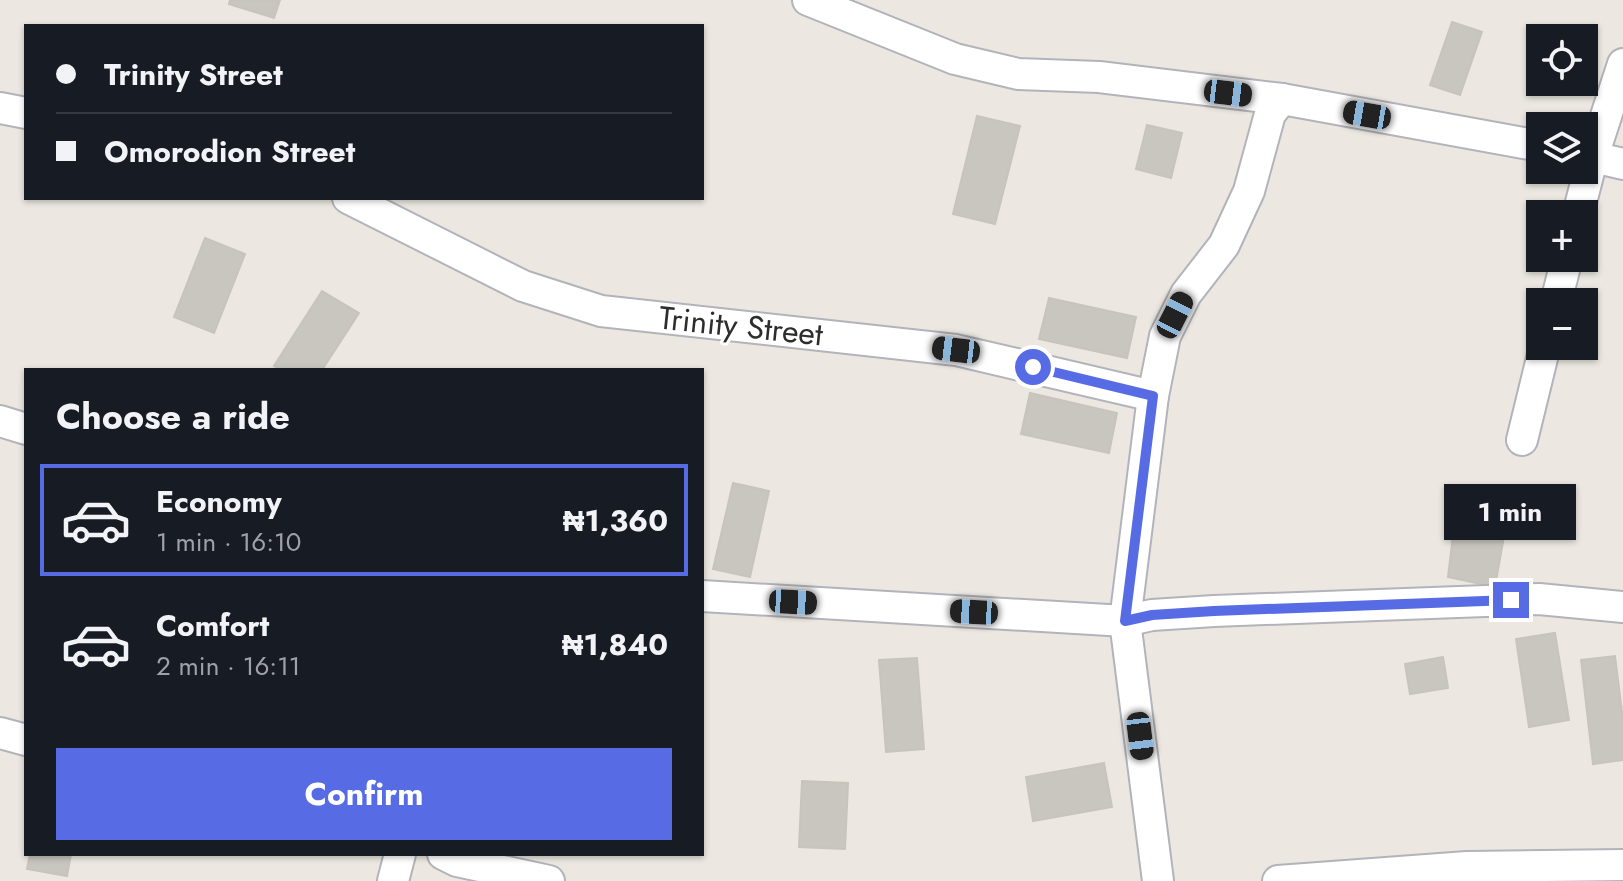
<!DOCTYPE html>
<html lang="en">
<head>
<meta charset="utf-8">
<style>
	:root { --surface:#171b24; --page:#20242c; --text:#f1f3f6; --muted:#9ea1a6; --line:#363941; --accent:#576ce4 }
	body { margin:0; font-family:Jost,sans-serif; background:var(--page); color:var(--text); height:100vh; display:flex; flex-direction:column; font-size:30px; white-space:nowrap }
	* { box-sizing:border-box; margin:0 }
	p { font-size:26px; color:var(--muted) }
	.icon { flex:none; width:44px; height:44px; fill:none; stroke:currentColor; stroke-width:2; stroke-linecap:round; stroke-linejoin:round }
	.map { position:relative; flex:1; overflow:hidden }
	.details { position:absolute; left:24px; top:368px; width:680px; height:488px; display:flex; flex-direction:column; background:var(--surface); border-radius:0px; box-shadow:0 2px 6px #0004 }
	.details>* { flex:none }
	.banner { position:absolute; left:24px; top:24px; width:680px; height:176px; border-radius:0px; box-shadow:0 2px 6px #0004; display:grid; align-content:center; height:176px; padding:0 32px; background:var(--surface) }
	.fabs { position:absolute; left:1526px; top:24px; display:grid; gap:16px }
	.fabs a { display:grid; place-items:center; width:72px; height:72px; border-radius:0px; background:var(--surface); box-shadow:0 2px 6px #0004; font-size:40px }
	.end { position:absolute; width:36px; height:36px; margin:-18px; border:10px solid #576ce4; background:#fff; box-shadow:0 0 0 4px #fff }
	.from { border-radius:50% }
	.bubble { position:absolute; height:56px; border-radius:0px; background:var(--surface); box-shadow:0 2px 6px #0004; font-size:26px; font-weight:700; line-height:56px; text-align:center }
	.car { position:absolute; width:24px; height:48px; margin:-24px -12px; border-radius:10px; box-shadow:0 0 6px 2px #0007; background:linear-gradient(#222 24%,#8ab4d8 0 40%,#222 0 76%,#8ab4d8 0 86%,#222 0) }
	.banner b { display:flex; align-items:center; gap:28px; height:76px; font-size:30px }
	.banner b+b { border-top:2px solid var(--line) }
	.banner i { width:20px; height:20px; background:var(--text) }
	ul { padding:0; list-style:none }
	li { display:flex; align-items:center; gap:24px; height:112px; margin:0 16px 12px; padding:0 16px; border:4px solid transparent; border-radius:0px }
	li div { flex:1 }
	li b { display:block; font-size:30px }
	li em { font-style:normal; font-weight:700 }
	li.selected { border-color:var(--accent) }
	li>.icon { width:72px; height:72px; stroke-width:1.5 }
	h2 { padding:0 32px; font-size:36px; line-height:96px }
	.button { display:flex; gap:16px; margin-top:auto; padding:16px 32px }
	.button a { flex:1; height:92px; border-radius:0px; background:var(--accent); color:#fff; font-size:32px; font-weight:700; line-height:92px; text-align:center }
	.map>svg:first-child { display:block }
</style>
</head>
<body>
<div class="map">
<svg width="1623" height="881" viewBox="0 0 1623 881">
	<rect width="100%" height="100%" fill="#ece8e1"/>
	<g fill="#c9c6bf" stroke="#c8c4bb" stroke-width="2">
		<polygon points="230,0 280,0 274,18 229,4"/>
		<polygon points="1452,22 1482,32 1460,95 1430,85"/>
		<polygon points="977,116 1020,126 995,224 953,214"/>
		<polygon points="1147,125 1182,133 1171,178 1136,169"/>
		<polygon points="205,238 245,254 214,333 174,317"/>
		<polygon points="322,291 359,313 322,370 281,370 274,366"/>
		<polygon points="1049,298 1136,317 1127,358 1039,339"/>
		<polygon points="1030,393 1117,413 1109,453 1021,434"/>
		<polygon points="733,483 769,491 750,577 713,569"/>
		<polygon points="1459,485 1512,491 1495,587 1448,577"/>
		<polygon points="1555,633 1569,720 1529,727 1516,639"/>
		<polygon points="1615,656 1623,720 1623,760 1593,764 1581,660"/>
		<polygon points="1443,657 1448,688 1410,694 1405,664"/>
		<polygon points="917,658 924,749 886,752 879,660"/>
		<polygon points="1104,763 1112,807 1033,821 1026,777"/>
		<polygon points="802,781 848,783 845,849 799,847"/>
		<polygon points="30,854 71,854 67,876 27,869"/>
	</g>
	<g fill="none" stroke-linecap="round" stroke-linejoin="round">
		<defs>
			<g id="minor">
				<polyline points="808,0 955,59 1018,74 1099,77 1282,99 1540,146"/>
				<polyline points="0,108 26,113"/>
				<polyline points="1584,155 1623,164"/>
				<polyline points="348,198 523,286 601,311 956,350 1153,396"/>
				<polyline points="1578,214 1593,156 1623,64"/>
				<polyline points="1556,302 1567,258"/>
				<polyline points="0,421 26,429"/>
				<polyline points="1522,440 1545,346"/>
				<polyline points="702,596 1125,621 1152,615 1214,611 1539,599 1623,607"/>
				<polyline points="0,733 26,740"/>
				<polyline points="443,854 457,861 549,881"/>
				<polyline points="393,881 400,854"/>
				<polyline points="1158,881 1125,621 1153,396 1165,336 1186,294 1224,245 1249,191 1270,114 1282,99"/>
				<polyline points="1278,881 1467,867 1623,865"/>
			</g>
		</defs>
		<use href="#minor" stroke="#b2b3bb" stroke-width="34"/>
		<use href="#minor" stroke="#fff" stroke-width="30"/>
	</g>
	<g fill="none" stroke-linecap="round" stroke-linejoin="round">
		<polyline stroke="#576ce4" stroke-width="10" points="1033,367 1153,396 1125,621 1152,615 1214,611 1511,600"/>
	</g>
	<g text-anchor="middle" stroke-width="6" stroke-linejoin="round" paint-order="stroke">
		<g font-size="32" fill="#2d2d2d" stroke="#fff">
			<text transform="translate(741 326) rotate(6)" y="11">Trinity Street</text>
		</g>
	</g>
</svg>
<div class="fabs">
<a><svg class="icon" aria-label="locate" viewBox="0 0 24 24"><circle cx="12" cy="12" r="6"/><path d="M12 2v4M12 18v4M2 12h4M18 12h4"/></svg></a>
<a><svg class="icon" aria-label="layers" viewBox="0 0 24 24"><path d="M12 4l9 5-9 5-9-5zM3 14l9 5 9-5"/></svg></a>
<a>+</a>
<a>−</a>
</div>
<i class="end from" style="left:1033px;top:367px"></i>
<i class="end" style="left:1511px;top:600px"></i>
<div class="bubble" style="left:1444px;top:484px;width:132px">1 min</div>
<i class="car" style="left:1228px;top:93px;rotate:97deg"></i>
<i class="car" style="left:1367px;top:115px;rotate:280deg"></i>
<i class="car" style="left:1175px;top:315px;rotate:27deg"></i>
<i class="car" style="left:956px;top:350px;rotate:277deg"></i>
<i class="car" style="left:793px;top:602px;rotate:93deg"></i>
<i class="car" style="left:974px;top:612px;rotate:273deg"></i>
<i class="car" style="left:1140px;top:736px;rotate:173deg"></i>
<div class="banner">
<b><i class="from"></i>Trinity Street</b>
<b><i></i>Omorodion Street</b>
</div>
<section class="details">
<h2>Choose a ride</h2>
<ul>
<li class="selected"><svg class="icon" aria-label="car" viewBox="0 0 24 24"><path d="M5 17H2v-5l4-1 3-4h7l3 4 3 1v5h-3M9 17h6M6 11h13"/><circle cx="7" cy="17" r="2"/><circle cx="17" cy="17" r="2"/></svg><div><b>Economy</b><p>1 min · 16:10</p></div><em>₦1,360</em></li>
<li><svg class="icon" aria-label="car" viewBox="0 0 24 24"><path d="M5 17H2v-5l4-1 3-4h7l3 4 3 1v5h-3M9 17h6M6 11h13"/><circle cx="7" cy="17" r="2"/><circle cx="17" cy="17" r="2"/></svg><div><b>Comfort</b><p>2 min · 16:11</p></div><em>₦1,840</em></li>
</ul>
<div class="button"><a>Confirm</a></div>
</section>
</div>
</body>
</html>
